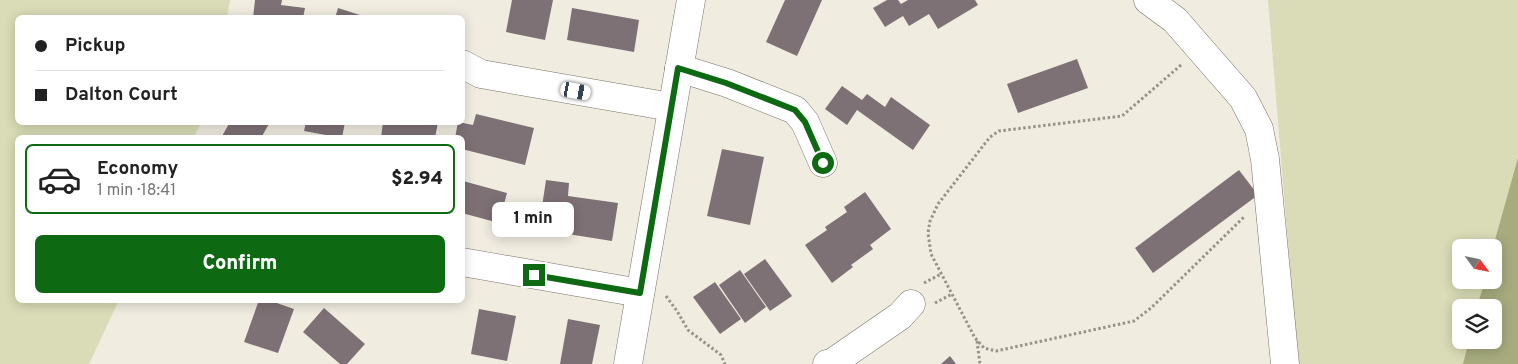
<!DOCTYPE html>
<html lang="en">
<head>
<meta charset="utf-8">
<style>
	:root { --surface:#fff; --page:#f2f2f2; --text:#222; --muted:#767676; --line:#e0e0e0; --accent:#0d6912 }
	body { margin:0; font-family:Overpass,sans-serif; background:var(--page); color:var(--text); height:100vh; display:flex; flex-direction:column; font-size:19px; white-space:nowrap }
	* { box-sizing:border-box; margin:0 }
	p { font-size:16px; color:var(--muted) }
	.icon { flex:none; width:28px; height:28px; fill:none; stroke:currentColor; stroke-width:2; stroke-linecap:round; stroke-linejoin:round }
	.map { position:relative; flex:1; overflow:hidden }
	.side { position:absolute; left:15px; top:135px; width:450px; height:168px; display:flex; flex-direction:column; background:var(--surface); border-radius:8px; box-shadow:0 2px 12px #0003 }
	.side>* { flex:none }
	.guide { position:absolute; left:15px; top:15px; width:450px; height:110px; border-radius:8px; box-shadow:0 2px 12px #0003; display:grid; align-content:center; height:110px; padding:0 20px; background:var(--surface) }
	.needle { width:32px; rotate:123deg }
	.tools { position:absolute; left:1452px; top:239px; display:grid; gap:10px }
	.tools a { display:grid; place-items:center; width:50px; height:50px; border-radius:8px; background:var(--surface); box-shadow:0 2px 12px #0003; font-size:25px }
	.end { position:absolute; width:22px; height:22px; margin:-11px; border:6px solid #0d6912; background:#fff; box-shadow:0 0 0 2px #fff }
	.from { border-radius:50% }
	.bubble { position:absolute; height:35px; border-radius:8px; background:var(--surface); box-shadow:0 2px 12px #0003; font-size:16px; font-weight:800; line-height:35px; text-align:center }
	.car { position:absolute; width:15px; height:30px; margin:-15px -8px; border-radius:6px; box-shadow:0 0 4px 1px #0007; background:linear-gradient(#fff 24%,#345 0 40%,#fff 0 76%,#345 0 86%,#fff 0) }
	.guide b { display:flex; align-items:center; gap:18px; height:48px; font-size:19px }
	.guide b+b { border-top:1px solid var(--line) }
	.guide i { width:12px; height:12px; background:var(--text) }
	ul { padding:9px 0 0; list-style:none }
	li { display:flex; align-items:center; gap:15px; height:70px; margin:0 10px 8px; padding:0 10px; border:2px solid var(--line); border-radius:8px }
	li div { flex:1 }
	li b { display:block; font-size:19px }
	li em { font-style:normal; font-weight:800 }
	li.on { border-color:var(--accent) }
	li>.icon { width:45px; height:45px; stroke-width:1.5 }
	.cta { display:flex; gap:10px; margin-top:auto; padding:10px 20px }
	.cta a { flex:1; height:58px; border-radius:8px; background:var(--accent); color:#fff; font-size:20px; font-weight:800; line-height:58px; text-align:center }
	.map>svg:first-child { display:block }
</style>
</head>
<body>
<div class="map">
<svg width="1518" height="364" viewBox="0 0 1518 364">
	<rect width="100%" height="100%" fill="#f0ece0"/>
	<g fill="#d9dcb6" fill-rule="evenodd">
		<polygon points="0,0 230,0 227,17 18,18 18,122 201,123 194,137 18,138 18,300 119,300 89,364 0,364"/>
		<path d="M1268,0h250v364h-220zM1461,248h33v32h-33zM1461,308h33v32h-33z"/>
	</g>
	<polygon fill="#a7ab7e" points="1518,158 1518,364 1463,364 1469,340 1494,340 1494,308 1477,307 1485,280 1494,280 1493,247"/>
	<g fill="#7e7175">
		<polygon points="255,0 282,0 281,5 305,8 303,18 253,18"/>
		<polygon points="512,0 553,0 545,40 506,32"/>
		<polygon points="785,0 822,0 797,56 766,42"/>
		<polygon points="887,0 898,0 901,4 908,0 975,0 978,5 938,29 929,14 909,26 903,16 885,27 873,8"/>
		<polygon points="338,8 366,17 366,18 335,18"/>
		<polygon points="572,8 639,20 634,52 567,40"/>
		<polygon points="1077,59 1088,88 1018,113 1007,84"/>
		<polygon points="842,86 862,100 867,94 885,107 891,97 930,125 913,150 857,110 847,125 825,109"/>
		<polygon points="476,114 534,128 525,165 462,149 462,138 455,138 458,122 473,125"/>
		<polygon points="230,122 270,122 261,138 221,138"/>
		<polygon points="306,122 345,122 342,138 304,131"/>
		<polygon points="383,122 438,122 435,138 381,138"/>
		<polygon points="722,149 764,157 750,225 707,216"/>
		<polygon points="1239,170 1258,195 1153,273 1135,248"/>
		<polygon points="546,180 569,183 568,196 618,203 612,241 555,232 556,222 540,220"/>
		<polygon points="463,181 507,193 499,223 462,213"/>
		<polygon points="865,192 891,229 870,245 873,249 851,265 853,267 832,283 805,245 827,230 825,227 847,212 844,207"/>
		<polygon points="765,259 792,296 770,311 744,274"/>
		<polygon points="740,270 766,307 745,323 719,285"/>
		<polygon points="715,282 741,319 720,334 693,297"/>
		<polygon points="259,300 268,300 294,309 278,353 244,342"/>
		<polygon points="324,308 365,344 347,364 340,364 303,332"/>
		<polygon points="479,309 516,316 507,361 471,354"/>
		<polygon points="568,319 600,325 592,364 560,364"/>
		<polygon points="950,356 956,364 941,364"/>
	</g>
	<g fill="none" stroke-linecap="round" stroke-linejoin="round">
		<defs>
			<g id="minor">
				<polyline points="1148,0 1175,20 1243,98 1259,129 1265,159 1285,364"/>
				<polyline points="462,64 481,74 671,107"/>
				<polyline points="679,68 727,83 795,110 805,122 823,163"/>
				<polyline points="462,262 640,293"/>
				<polyline points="628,364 691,0"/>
				<polyline points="827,364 832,363 900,316 911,304"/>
			</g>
		</defs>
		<use href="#minor" stroke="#777368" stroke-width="29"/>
		<g stroke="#96938b" stroke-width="3" stroke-dasharray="2.5 2.5" stroke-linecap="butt">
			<polyline points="1181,65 1122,116 999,131 990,137 938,204 930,221 928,233 931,254 975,338 984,348 996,351 1134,321 1151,308 1245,216"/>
			<polyline points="924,283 941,274"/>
			<polyline points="666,296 677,311 688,330 721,355 725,364"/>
			<polyline points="935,303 952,294"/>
			<polyline points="977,341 980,364"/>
		</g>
		<use href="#minor" stroke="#fff" stroke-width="28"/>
	</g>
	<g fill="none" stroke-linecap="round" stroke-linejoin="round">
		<polyline stroke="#0d6912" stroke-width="6" points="534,275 640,293 678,68 726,83 795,110 805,122 823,163"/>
	</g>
</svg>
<div class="tools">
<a><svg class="needle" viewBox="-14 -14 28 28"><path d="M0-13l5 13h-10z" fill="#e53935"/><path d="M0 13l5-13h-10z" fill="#767676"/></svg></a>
<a><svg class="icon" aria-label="layers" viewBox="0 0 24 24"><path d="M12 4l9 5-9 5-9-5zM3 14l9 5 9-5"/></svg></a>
</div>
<i class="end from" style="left:823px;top:163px"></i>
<i class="end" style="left:534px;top:275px"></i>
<div class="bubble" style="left:492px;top:202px;width:82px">1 min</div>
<i class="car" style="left:576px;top:91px;rotate:100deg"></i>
<div class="guide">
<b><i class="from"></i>Pickup</b>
<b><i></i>Dalton Court</b>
</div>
<section class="side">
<ul>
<li class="on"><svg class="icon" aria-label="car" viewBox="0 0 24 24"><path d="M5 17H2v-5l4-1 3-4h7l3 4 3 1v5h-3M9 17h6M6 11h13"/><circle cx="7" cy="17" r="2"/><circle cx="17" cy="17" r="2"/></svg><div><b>Economy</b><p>1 min · 18:41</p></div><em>$2.94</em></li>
</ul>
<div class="cta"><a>Confirm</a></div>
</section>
</div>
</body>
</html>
